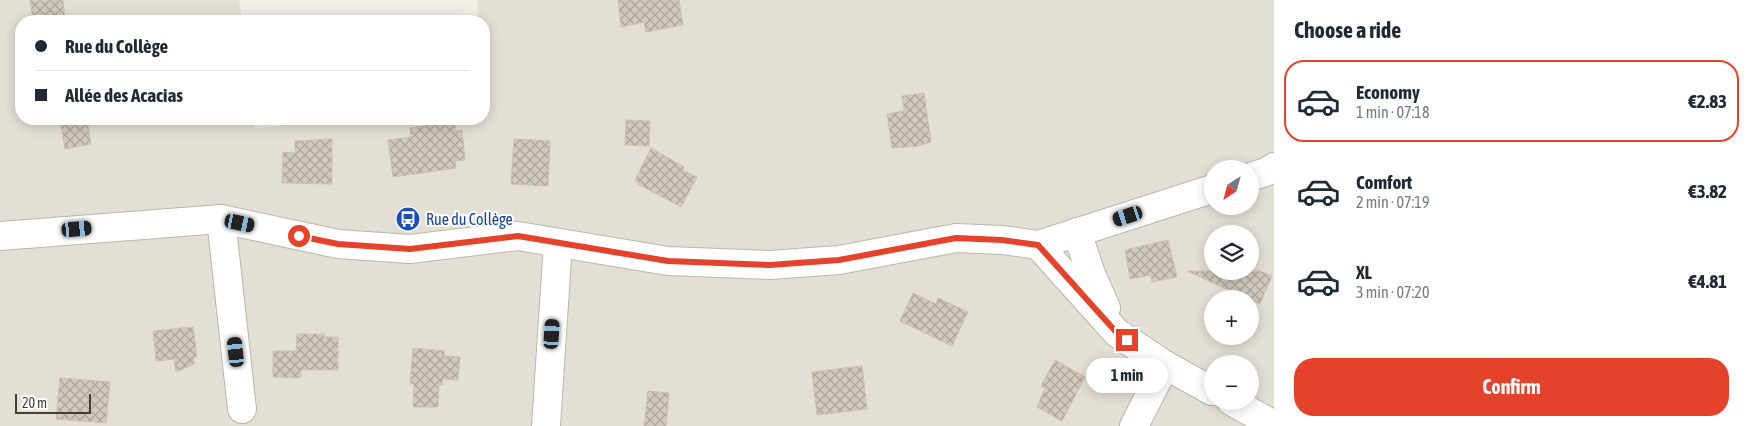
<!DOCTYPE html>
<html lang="en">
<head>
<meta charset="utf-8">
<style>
	:root { --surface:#fff; --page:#f6f6f7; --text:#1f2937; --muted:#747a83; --line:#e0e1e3; --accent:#e4422a }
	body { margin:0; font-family:"Asap Condensed",sans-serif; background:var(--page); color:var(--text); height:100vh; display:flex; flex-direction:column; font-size:19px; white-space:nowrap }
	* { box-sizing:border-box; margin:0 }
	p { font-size:16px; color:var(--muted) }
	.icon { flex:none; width:28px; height:28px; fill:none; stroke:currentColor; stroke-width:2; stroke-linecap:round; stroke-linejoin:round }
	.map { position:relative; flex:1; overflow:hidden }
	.details { display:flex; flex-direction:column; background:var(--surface); width:475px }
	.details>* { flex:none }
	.guide { position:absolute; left:15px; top:15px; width:475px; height:110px; border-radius:20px; box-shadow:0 2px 12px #0003; display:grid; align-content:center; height:110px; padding:0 20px; background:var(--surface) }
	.needle { width:32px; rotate:216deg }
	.buttons { position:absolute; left:1204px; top:160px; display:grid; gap:10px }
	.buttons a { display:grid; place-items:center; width:55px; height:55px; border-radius:50%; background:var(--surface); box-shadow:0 2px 12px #0003; font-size:25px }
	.scale { position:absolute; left:15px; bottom:12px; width:76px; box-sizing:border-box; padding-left:5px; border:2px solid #433e36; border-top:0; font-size:14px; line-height:18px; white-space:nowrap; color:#433e36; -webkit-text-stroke:4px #fff; paint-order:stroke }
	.end { position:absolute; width:22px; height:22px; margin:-11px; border:6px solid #e4422a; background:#fff; box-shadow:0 0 0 2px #fff }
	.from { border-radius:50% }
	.bubble { position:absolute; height:35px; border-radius:18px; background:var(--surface); box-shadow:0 2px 12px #0003; font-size:16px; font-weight:700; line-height:35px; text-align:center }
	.car { position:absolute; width:15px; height:30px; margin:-15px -8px; border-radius:6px; box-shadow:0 0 4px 1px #0007; background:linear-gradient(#222 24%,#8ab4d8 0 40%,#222 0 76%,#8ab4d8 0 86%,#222 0) }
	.guide b { display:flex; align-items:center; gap:18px; height:48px; font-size:19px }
	.guide b+b { border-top:1px solid var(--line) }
	.guide i { width:12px; height:12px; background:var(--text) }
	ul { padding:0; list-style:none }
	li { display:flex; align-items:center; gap:15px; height:82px; margin:0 10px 8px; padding:0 10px; border:2px solid transparent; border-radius:20px }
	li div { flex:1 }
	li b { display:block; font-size:19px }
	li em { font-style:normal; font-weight:700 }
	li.active { border-color:var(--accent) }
	li>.icon { width:45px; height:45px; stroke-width:1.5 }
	h2 { padding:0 20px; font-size:22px; line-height:60px }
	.primary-button { display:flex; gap:10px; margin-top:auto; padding:10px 20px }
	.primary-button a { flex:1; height:58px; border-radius:20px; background:var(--accent); color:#fff; font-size:20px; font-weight:700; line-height:58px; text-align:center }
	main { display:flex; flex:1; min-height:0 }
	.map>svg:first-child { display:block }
</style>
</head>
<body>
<main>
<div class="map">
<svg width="1274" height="426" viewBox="0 0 1274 426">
	<defs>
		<pattern id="building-cross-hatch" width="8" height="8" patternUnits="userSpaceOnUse" patternTransform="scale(1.25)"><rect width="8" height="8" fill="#d2c9bc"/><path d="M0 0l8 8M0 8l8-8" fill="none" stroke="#aca59a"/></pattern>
	</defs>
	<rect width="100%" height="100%" fill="#f1eee6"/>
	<path fill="#e4dfd4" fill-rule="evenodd" d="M0,0h239l3,21h-221v98h232l1,10 73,-10h157v-98h-6l-1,-21h797v426h-1274zM1212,169h38v37h-38zM1212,234h38v37h-38zM1212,299h38v37h-38zM1212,364h38v37h-38z"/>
	<g fill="url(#building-cross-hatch)" stroke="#ccc1b0">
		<polygon points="30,0 63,0 65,21 33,21"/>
		<polygon points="618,0 679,0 683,25 646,32 644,22 621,27"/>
		<polygon points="924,93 931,142 918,146 892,148 887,114 904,111 902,96"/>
		<polygon points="60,119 87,119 91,144 65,149"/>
		<polygon points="431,119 454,119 456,131 462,130 465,160 455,161 456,168 393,177 388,140 411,137 410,128 431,125"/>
		<polygon points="626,120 650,121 649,146 625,145"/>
		<polygon points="332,139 332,184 282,183 283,152 295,153 295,141"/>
		<polygon points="514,139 550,141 548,186 511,184"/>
		<polygon points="651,148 684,167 683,170 697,177 681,207 638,184 638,182 635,180"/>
		<polygon points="1168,240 1177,277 1152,282 1151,275 1130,279 1125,250"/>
		<polygon points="1187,271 1260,271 1272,276 1260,304"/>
		<polygon points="913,293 936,304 938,298 968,312 952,346 900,321"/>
		<polygon points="193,327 197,357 194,357 194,364 176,372 174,359 156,361 153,331"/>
		<polygon points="297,334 324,334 324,337 338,337 338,370 301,370 301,378 273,377 273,351 296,351"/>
		<polygon points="413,348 445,351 444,356 460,357 458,380 443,379 442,385 439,385 438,407 413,407 414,384 410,383"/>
		<polygon points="1055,360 1085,377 1062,421 1037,407 1045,388 1041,386"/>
		<polygon points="862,366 867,409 817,415 812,372"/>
		<polygon points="60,378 110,382 106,423 56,419"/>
		<polygon points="648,391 669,393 666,426 644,426"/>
	</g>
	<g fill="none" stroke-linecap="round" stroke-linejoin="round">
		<defs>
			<g id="minor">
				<polyline points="1250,177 1266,172 1274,167"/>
				<polyline points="221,219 242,409"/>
				<polyline points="1077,232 1091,274 1106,308"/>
				<polyline points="0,236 221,219 338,244 410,249 518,236 668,261 770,265 839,260 956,238 1002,240 1038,245 1212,189"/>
				<polyline points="1038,245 1117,333 1165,365 1212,391"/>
				<polyline points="1231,401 1274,425"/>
				<polyline points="546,426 558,243"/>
				<polyline points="1134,426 1165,365"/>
			</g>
		</defs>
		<use href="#minor" stroke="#bcb5a9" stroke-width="30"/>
		<use href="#minor" stroke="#fff" stroke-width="28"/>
	</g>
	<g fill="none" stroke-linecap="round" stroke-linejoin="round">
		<polyline stroke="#e4422a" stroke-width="6" points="299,236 338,244 410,249 518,236 668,261 770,265 839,260 956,238 1002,240 1038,245 1117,333 1127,340"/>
	</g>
	<defs>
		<symbol id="bus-disc" viewBox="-11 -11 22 22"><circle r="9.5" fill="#1a4fb4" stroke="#fff"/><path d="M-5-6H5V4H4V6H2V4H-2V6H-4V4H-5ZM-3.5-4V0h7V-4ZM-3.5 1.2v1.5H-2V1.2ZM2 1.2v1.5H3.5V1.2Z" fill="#fff"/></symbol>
	</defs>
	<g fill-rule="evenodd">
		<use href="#bus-disc" x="394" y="205" width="28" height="28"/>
	</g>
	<g text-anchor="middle" stroke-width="4" stroke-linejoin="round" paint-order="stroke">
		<g font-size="16" fill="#164399" stroke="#fff" text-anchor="start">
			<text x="426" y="225">Rue du Collège</text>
		</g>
	</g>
</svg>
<div class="buttons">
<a><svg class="needle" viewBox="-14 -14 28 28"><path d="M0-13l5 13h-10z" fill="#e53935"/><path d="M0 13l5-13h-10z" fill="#747a83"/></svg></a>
<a><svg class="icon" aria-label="layers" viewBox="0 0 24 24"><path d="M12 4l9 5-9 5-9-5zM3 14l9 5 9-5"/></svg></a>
<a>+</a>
<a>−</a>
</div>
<div class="scale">20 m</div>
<i class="end from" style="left:299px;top:236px"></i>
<i class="end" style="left:1127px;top:340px"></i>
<div class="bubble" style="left:1086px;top:358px;width:82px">1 min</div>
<i class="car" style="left:1128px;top:216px;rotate:252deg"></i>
<i class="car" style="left:240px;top:223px;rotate:102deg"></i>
<i class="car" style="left:77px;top:229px;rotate:85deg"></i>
<i class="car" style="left:552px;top:334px;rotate:4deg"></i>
<i class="car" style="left:236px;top:352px;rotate:354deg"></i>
<div class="guide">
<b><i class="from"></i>Rue du Collège</b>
<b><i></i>Allée des Acacias</b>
</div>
</div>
<section class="details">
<h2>Choose a ride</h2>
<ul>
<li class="active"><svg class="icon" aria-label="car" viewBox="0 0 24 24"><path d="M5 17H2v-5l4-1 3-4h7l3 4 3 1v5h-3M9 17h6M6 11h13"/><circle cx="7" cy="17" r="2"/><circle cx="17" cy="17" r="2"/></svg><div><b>Economy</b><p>1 min · 07:18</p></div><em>€2.83</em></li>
<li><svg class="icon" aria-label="car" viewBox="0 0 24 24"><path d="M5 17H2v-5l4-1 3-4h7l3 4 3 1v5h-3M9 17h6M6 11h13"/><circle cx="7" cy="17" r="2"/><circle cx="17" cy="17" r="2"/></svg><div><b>Comfort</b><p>2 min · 07:19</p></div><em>€3.82</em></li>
<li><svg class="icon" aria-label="car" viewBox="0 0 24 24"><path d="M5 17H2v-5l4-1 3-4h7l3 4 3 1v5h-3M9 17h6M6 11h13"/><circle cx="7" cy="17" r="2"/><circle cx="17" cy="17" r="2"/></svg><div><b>XL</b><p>3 min · 07:20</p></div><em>€4.81</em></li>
</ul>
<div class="primary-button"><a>Confirm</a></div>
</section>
</main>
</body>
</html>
